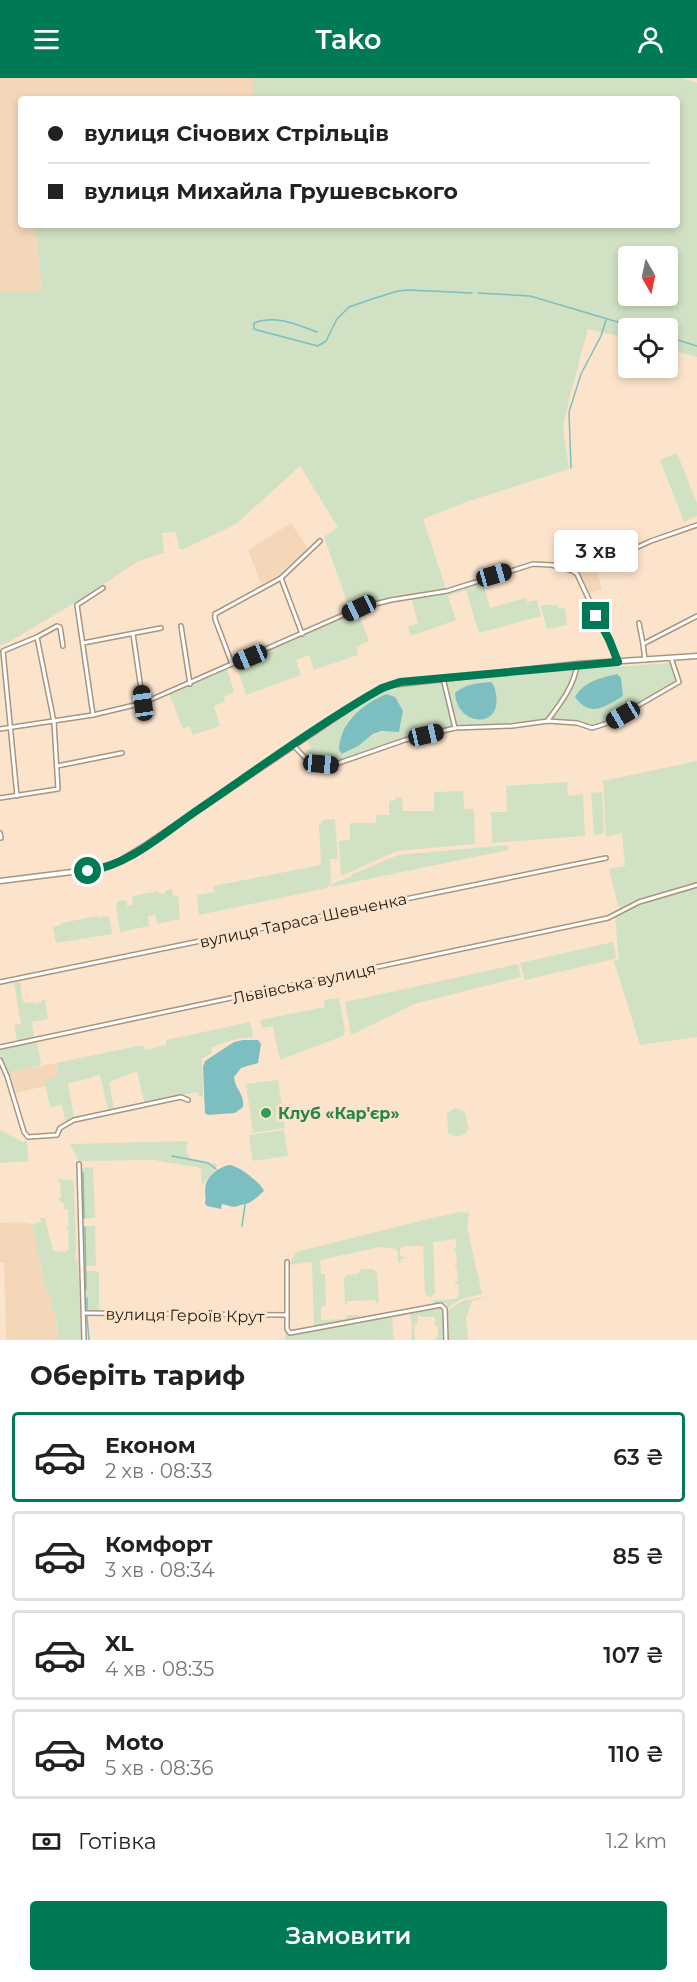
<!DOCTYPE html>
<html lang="uk">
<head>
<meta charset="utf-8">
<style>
	:root { --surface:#fff; --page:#f6f6f6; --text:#222; --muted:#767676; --line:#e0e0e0; --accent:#007955 }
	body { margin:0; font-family:Montserrat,sans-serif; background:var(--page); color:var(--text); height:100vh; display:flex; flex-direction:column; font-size:22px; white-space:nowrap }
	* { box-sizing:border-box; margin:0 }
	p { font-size:20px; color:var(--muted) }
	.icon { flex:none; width:33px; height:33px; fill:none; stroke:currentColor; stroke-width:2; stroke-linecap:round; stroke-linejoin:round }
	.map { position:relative; height:1262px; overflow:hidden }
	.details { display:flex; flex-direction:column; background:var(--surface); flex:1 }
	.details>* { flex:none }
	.hud { position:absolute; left:18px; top:18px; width:662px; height:132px; border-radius:6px; box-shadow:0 3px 9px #0003; display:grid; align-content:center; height:132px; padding:0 30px; background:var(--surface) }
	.needle { width:39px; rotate:171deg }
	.tools { position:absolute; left:618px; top:168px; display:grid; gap:12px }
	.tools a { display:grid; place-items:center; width:60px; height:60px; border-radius:6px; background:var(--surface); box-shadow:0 3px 9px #0003; font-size:30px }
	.end { position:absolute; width:27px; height:27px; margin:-14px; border:8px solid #007955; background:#fff; box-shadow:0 0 0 3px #fff }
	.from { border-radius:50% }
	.bubble { position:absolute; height:42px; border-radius:6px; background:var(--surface); box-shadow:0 3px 9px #0003; font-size:20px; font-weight:600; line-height:42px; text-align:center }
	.car { position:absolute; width:18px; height:36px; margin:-18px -9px; border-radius:8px; box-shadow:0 0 4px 2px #0007; background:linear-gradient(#222 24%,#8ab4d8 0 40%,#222 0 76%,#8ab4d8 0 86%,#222 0) }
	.hud b { display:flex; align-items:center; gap:21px; height:57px; font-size:22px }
	.hud b+b { border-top:2px solid var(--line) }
	.hud i { width:15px; height:15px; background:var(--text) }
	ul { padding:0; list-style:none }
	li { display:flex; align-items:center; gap:18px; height:90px; margin:0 12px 9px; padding:0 18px; border:3px solid var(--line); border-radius:6px }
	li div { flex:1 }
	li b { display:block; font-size:22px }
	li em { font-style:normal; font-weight:600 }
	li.selected { border-color:var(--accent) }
	li>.icon { width:54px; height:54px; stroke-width:1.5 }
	h2 { padding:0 30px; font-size:27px; line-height:72px }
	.pay { display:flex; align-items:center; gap:15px; height:66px; padding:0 30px; font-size:22px }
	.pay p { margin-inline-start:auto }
	.button { display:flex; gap:12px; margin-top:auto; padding:12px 30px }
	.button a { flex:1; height:69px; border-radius:6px; background:var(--accent); color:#fff; font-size:24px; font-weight:600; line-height:69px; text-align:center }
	header { display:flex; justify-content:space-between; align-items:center; height:78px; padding:0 30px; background:var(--accent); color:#fff; font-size:27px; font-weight:600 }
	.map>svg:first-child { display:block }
</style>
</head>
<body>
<header><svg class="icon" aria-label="menu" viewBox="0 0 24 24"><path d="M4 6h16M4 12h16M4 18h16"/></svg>Tako<svg class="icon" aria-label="person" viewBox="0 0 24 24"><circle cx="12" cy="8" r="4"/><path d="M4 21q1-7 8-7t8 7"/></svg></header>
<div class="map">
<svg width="697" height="1262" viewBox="0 0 697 1262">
	<rect width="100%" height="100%" fill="#fce4cc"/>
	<g fill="#f4d7b9">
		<polygon points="0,0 253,0 253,21 21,21 21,147 35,147 42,213 0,213"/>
		<polygon points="291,445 308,471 280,496 261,506 248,472"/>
		<polygon points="595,488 602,511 589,516 579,493"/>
		<polygon points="56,985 58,998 45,1001 46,1008 15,1015 9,995"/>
		<polygon points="20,1144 32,1146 47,1216 50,1216 53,1233 56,1233 57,1262 6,1262 4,1185 0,1185 0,1145"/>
	</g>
	<g fill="#d1e1c3" fill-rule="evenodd">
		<path d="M253,0h429l15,5v274l-29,-8v-21h-40v10l-40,-9 -19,70 -6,30 6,40 -103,33 -43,17 23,70c-32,5 -66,8 -96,21l-26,-73 14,-10 -38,-61 -64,58 -52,25h-5l-3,-17 -14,1 2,20 -26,8 -55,37 -76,45 -7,2v-354h42l-7,-66h641v-126h-423zM628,178h40v40h-40z"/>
		<polygon points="677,375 697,425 697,438 684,444 660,382"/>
		<polygon points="482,502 490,530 526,520 527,524 537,522 541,538 479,555 466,512 448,518 456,542 411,558 408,549 418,545 411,520 446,515"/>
		<polygon points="551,526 552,528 558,527 559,531 565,530 567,547 547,551 541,528"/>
		<polygon points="357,532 369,563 356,569 358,577 314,592 309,577 296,582 301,597 246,617 236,587"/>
		<path d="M670,585l5,16 -2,5 -68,39 -14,3 -12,-4 -34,-2 -93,7 -47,11 -66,23c-13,2 -25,1 -36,-7l8,-6 -3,-5 1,-3c29,-20 58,-45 92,-55l143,-13zM386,616l8,3 9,14 -4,21c-30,-3 -32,11 -56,22l-2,-18 9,-18z"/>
		<polygon points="227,591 234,614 224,619 225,624 214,628 220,648 193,657 190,648 183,651 169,616"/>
		<polygon points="697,683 697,959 640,967 614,883 619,882 615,839 638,826 637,822 619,831 609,791 625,788 622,755 606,759 603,703"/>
		<polygon points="567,704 568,718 583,716 585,758 492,765 491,734 507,734 506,708"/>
		<polygon points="463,713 464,731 474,731 475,766 397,773 341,798 339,763 350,762 350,745 376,745 376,737 389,737 389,723 395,722 396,719 402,720 403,733 434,733 434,714"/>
		<polygon points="602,714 604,755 594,757 591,715"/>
		<polygon points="335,741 338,781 330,781 331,804 327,810 199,837 197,817 214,814 213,808 321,787 319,746 322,745 322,742"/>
		<polygon points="508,767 508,772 330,809 332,806 350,799 353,796 398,777"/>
		<polygon points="172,811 173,818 178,817 180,841 157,846 156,837 148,838 149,848 120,854 116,827 118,823 126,822 127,828 133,827 132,818 159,813 159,816 165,815 166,812"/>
		<polygon points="98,838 98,840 109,838 112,856 56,865 53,849 61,847 61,845"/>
		<polygon points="613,864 616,880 614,881 525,902 520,885"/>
		<polygon points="518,886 521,899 414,926 351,957 345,924"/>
		<polygon points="20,904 23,925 33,924 34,926 42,924 42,922 45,922 48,941 32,944 34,960 17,963 14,947 21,946 14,905"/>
		<polygon points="339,920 345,952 343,958 280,982 273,948 262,950 260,942 325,929 324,922"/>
		<path d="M250,944l3,15c-17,1 -26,4 -42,11l1,5 -10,6 1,37h-4l-2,-4 -53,10 -7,-31 -28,11 5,27 -6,1 -8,-35 -8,1v2l-24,5 6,34 -9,5 -3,-17 -12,2 -6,-28 14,-3 -2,-13 87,-18 2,5 21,-5v-5z"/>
		<polygon points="37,964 41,985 39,988 9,995 0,975 0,971"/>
		<polygon points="278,1002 285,1050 253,1055 246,1006"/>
		<polygon points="456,1030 465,1034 468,1050 466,1056 456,1059 448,1055 447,1035"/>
		<polygon points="0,1052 23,1064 27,1063 28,1083 0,1085"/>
		<polygon points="284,1052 288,1078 253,1083 249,1057"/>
		<polygon points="188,1063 186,1073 190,1080 217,1086 216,1090 202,1107 201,1090 154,1082 79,1083 70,1066"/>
		<polygon points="93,1089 95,1140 82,1141 81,1090"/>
		<polygon points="59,1101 74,1103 76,1172 75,1180 78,1182 81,1262 57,1262 56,1233 53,1233 50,1216 47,1216 32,1146 41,1144 40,1140 45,1140 53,1173 65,1174 69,1171 68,1152 65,1149 69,1148 68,1131 64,1131 64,1126 58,1121 61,1119 60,1104 57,1104"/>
		<polygon points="460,1134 469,1135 467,1149 482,1216 461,1221 448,1229 445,1225 433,1225 434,1222 456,1221 459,1216 458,1206 455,1206 455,1204 458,1203 457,1190 454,1189 454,1188 457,1187 456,1173 453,1173 453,1171 456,1170 456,1161 433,1164 435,1215 431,1219 427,1218 425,1216 423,1168 404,1168 403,1170 400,1170 400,1178 404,1179 404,1181 401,1181 401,1184 398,1185 398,1174 395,1171 380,1169 320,1182 321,1196 325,1196 326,1228 321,1229 321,1242 345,1241 348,1237 357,1237 360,1239 314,1248 312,1184 289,1187 296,1174 428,1141"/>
		<polygon points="84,1148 95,1148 96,1188 87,1188 83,1185 82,1150"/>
		<polygon points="362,1191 372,1191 377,1194 379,1225 376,1225 375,1222 347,1223 347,1226 345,1226 344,1200 347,1197 357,1196"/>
		<polygon points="87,1193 97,1193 99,1195 99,1233 88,1233 85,1231 84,1198"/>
		<polygon points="496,1217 472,1223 466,1240 468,1262 449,1262 448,1232 463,1223"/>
		<polygon points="439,1229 443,1233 445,1262 435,1262 435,1259 438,1259 438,1248 435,1248 435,1239 421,1239 418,1237 417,1247 414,1247 415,1261 417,1262 411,1262 412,1247 410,1236 392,1240 394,1262 285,1262 285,1239 286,1254 291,1257"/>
	</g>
	<g fill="#7dbec1">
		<path d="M617,596l4,4 2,18c-18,11 -33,22 -48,1 9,-16 26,-19 42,-23z"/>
		<path d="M491,604c4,4 4,7 5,13 6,34 -39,32 -41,-2 10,-9 23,-10 36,-11z"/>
		<path d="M386,616l9,3 8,14 -4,21 -17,-1 -9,3 -15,12 -16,8 -3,-4c1,-28 23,-45 47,-56z"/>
		<path d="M243,962h15l3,4 -3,19 -17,5 -7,9c1,12 11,18 9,30l-8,6 -27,2 -3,-2 -2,-46 2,-6 29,-19z"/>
		<path d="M229,1087c9,0 32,18 35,26 -8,7 -14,14 -24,14 -7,4 -11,0 -18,-1l-1,5 -14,-3 -2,-2c1,-5 0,-9 0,-15 1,-13 12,-21 24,-24z"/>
	</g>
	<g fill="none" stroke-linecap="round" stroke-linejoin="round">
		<g stroke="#7dbec1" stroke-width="1.5">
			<polyline points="478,215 530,218 638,250"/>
			<path d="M317,254c-19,-7 -42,-18 -63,-9v6l3,1 61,16 8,-5 11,-22 12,-12 23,-8 26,-8 11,-1 63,3"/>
			<polyline points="668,259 697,268"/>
			<polyline points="571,390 569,334 581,296 601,258 606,242"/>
			<polyline points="172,1078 208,1085 216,1091"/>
			<polyline points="83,1095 84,1140"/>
			<polyline points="242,1148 245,1127"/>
			<polyline points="85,1149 86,1211"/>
			<polyline points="87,1220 87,1231"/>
			<polyline points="87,1238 89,1262"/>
		</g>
		<defs>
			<g id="minor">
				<polyline points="573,493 613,480 651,463 697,447"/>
				<polyline points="281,500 302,556"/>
				<polyline points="639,545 643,566"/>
				<polyline points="181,548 190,606"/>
				<polyline points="133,556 143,625"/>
				<polyline points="83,565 161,550"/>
				<polyline points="645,582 643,566 697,538"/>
				<polyline points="232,586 215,541 215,536 281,500 320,463"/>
				<polyline points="443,600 455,650"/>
				<polyline points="93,637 77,527 103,510"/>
				<path d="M548,642c12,-16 27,-35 29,-56"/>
				<polyline points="0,651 93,637 143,625 359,530 391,522 447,513 533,486 552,487 573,493 577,496 618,584"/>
				<polyline points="294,668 307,682 333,687 405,662 455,650 512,648 548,643 577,645 592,650 608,645 679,604 671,580"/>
				<polyline points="57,688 122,675"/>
				<polyline points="17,718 3,573 37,559 57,548 60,549 63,568"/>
				<polyline points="0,720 58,711 54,644 37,559"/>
				<polyline points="0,755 1,760"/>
				<polyline points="0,904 606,780"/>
				<polyline points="0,969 608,840 639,824 697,807"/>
				<polyline points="0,982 7,998 24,1054 28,1059 57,1057 60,1050 74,1042 181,1019 188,1022"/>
				<polyline points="79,1086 84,1262"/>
				<polyline points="287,1184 287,1251 290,1255 441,1227 445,1231 446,1262"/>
				<polyline points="84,1235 287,1237"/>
			</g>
			<polyline id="tertiary" points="0,803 104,790 115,786 146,767 366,619 390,607 577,586 697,578"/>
		</defs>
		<use href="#minor" stroke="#aa947d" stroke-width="6"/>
		<use href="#tertiary" stroke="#aa947d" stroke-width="7"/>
		<use href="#minor" stroke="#fff" stroke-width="3"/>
		<use href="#tertiary" stroke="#fff" stroke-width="4"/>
	</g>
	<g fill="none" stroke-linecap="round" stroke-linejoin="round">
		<path stroke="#007955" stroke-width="8" d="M88,793c42,-6 77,-39 111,-62 60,-41 120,-85 183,-121l18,-6 218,-20 -9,-23 -13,-23"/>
	</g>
	<circle fill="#2e9e5b" stroke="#fce4cc" stroke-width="2" cx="266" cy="1035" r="6"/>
	<g text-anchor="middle" stroke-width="6" stroke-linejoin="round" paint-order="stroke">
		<g font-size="16" fill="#221a11" stroke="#fce4cc">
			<text transform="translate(303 842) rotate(-12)" y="6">вулиця Тараса Шевченка</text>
			<text transform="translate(304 905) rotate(-12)" y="6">Львівська вулиця</text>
			<text transform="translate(185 1237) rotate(1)" y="6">вулиця Героїв Крут</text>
		</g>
		<g font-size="16" font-weight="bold" fill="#27864d" stroke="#fce4cc" text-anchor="start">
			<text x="278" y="1041">Клуб «Кар'єр»</text>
		</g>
	</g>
</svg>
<div class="tools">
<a><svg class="needle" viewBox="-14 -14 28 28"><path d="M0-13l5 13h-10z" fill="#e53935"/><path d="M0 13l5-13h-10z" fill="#767676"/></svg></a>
<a><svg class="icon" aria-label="locate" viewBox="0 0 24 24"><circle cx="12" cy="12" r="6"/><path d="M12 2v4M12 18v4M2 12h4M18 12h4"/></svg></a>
</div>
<i class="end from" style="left:88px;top:793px"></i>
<i class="end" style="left:596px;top:538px"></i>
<div class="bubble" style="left:554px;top:452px;width:84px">3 хв</div>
<i class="car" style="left:494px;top:497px;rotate:74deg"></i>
<i class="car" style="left:359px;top:530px;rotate:245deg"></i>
<i class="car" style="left:250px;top:579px;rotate:247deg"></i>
<i class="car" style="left:143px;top:625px;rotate:352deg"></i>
<i class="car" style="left:623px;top:637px;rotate:240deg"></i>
<i class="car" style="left:426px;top:657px;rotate:77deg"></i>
<i class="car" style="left:321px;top:686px;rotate:95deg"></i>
<div class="hud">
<b><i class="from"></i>вулиця Січових Стрільців</b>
<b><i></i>вулиця Михайла Грушевського</b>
</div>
</div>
<section class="details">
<h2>Оберіть тариф</h2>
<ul>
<li class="selected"><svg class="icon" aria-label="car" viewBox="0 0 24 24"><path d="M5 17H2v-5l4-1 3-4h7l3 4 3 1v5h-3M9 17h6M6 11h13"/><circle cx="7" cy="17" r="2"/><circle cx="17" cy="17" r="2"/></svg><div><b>Економ</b><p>2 хв · 08:33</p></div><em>63 ₴</em></li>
<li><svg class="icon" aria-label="car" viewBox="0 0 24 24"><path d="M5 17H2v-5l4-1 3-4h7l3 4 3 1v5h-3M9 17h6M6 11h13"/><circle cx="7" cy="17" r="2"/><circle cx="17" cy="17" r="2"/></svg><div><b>Комфорт</b><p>3 хв · 08:34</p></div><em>85 ₴</em></li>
<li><svg class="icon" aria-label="car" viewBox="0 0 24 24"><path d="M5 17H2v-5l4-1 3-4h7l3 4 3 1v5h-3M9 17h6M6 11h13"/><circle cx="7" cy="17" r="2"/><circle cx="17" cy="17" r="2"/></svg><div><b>XL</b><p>4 хв · 08:35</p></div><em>107 ₴</em></li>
<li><svg class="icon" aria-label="car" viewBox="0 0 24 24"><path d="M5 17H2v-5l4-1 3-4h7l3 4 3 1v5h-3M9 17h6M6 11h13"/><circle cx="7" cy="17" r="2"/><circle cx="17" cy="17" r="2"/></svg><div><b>Moto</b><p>5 хв · 08:36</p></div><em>110 ₴</em></li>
</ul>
<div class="pay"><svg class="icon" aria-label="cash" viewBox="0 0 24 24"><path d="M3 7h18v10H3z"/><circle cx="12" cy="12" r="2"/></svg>Готівка<p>1.2 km</p></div>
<div class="button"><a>Замовити</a></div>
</section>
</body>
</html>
